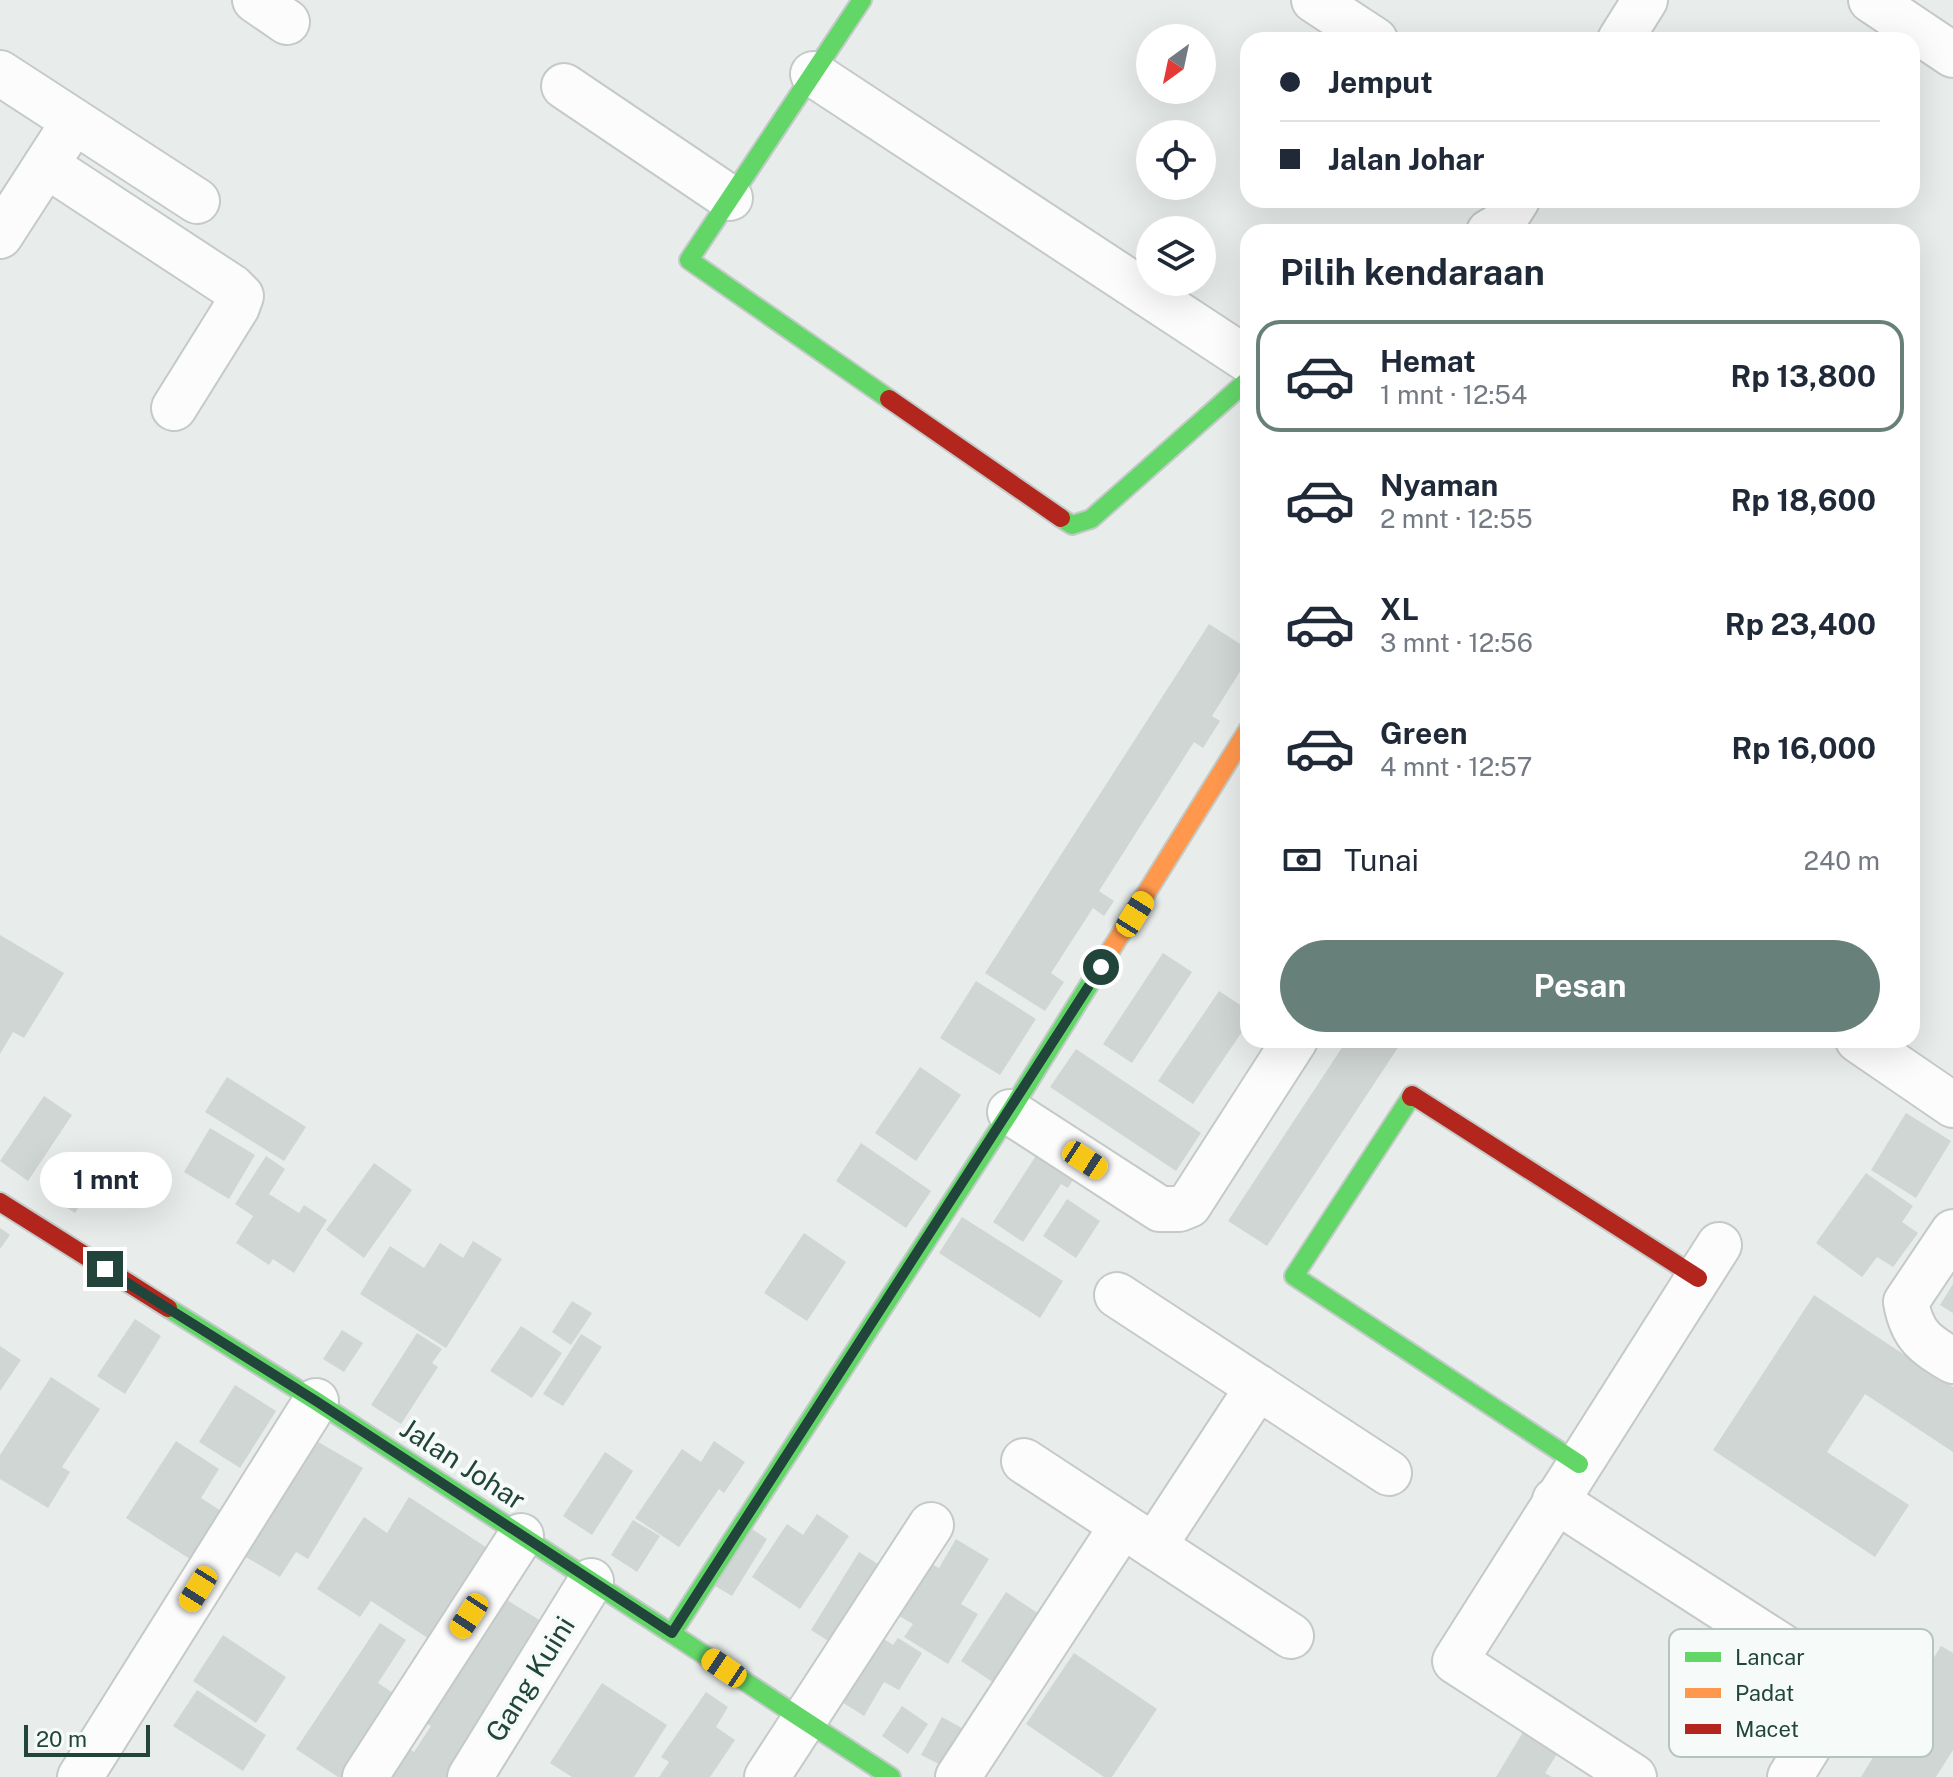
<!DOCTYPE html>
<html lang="id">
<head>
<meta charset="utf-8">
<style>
	:root { --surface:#fff; --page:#f2f2f3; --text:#1f2937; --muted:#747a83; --line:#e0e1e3; --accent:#678079 }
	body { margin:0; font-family:"Public Sans",sans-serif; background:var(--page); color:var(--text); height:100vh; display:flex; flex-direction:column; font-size:30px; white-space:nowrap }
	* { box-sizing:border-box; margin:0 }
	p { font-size:26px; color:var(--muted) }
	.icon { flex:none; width:44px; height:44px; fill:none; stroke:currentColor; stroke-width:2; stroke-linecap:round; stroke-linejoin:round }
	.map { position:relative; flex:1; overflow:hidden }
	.details { position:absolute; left:1240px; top:224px; width:680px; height:824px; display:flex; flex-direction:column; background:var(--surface); border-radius:24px; box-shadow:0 8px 32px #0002 }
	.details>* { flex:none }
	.banner { position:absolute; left:1240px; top:32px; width:680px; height:176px; border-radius:24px; box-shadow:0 8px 32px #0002; display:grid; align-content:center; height:176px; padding:0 40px; background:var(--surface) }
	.needle { width:52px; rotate:213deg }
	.controls { position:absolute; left:1136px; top:24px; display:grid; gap:16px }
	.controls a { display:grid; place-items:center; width:80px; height:80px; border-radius:50%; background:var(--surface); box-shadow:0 8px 32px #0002; font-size:40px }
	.scale { position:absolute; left:24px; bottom:20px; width:126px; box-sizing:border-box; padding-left:8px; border:4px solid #21453b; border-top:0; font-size:22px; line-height:28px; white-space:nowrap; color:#21453b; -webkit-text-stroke:6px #f6fbf9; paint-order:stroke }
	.end { position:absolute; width:36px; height:36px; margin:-18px; border:10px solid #21453b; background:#fff; box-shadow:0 0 0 4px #fff }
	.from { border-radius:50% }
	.bubble { position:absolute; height:56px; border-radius:28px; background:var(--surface); box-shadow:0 8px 32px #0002; font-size:26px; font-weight:700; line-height:56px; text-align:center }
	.car { position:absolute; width:24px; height:48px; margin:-24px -12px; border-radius:10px; box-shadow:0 0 6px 2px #0007; background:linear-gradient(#f5c518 24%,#345 0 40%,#f5c518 0 76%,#345 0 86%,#f5c518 0) }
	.banner b { display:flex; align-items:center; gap:28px; height:76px; font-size:30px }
	.banner b+b { border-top:2px solid var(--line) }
	.banner i { width:20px; height:20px; background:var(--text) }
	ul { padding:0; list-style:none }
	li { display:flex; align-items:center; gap:24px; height:112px; margin:0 16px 12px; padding:0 24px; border:4px solid transparent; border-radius:24px }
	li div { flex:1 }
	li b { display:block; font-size:30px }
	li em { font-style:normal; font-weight:700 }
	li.selected { border-color:var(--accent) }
	li>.icon { width:72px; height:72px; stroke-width:1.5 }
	h2 { padding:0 40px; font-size:36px; line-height:96px }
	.pay { display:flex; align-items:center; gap:20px; height:88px; padding:0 40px; font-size:30px }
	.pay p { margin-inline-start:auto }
	.action { display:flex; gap:16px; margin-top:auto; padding:16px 40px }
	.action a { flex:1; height:92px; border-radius:48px; background:var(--accent); color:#fff; font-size:32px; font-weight:700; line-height:92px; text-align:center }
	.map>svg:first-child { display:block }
</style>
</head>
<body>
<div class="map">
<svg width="1953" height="1777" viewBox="0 0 1953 1777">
	<rect width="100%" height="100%" fill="#e8edeb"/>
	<g fill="#d0d6d4">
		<polygon points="1209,624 1248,649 1248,659 1212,716 1220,721 1203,748 1194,742 1099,891 1114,901 1104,916 1093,908 1051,973 1064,982 1045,1011 985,973"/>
		<polygon points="0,935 64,973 24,1038 13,1032 0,1054"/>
		<polygon points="1163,953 1192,972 1132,1063 1103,1044"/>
		<polygon points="976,981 1036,1019 1000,1075 940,1038"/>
		<polygon points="1219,991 1248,1010 1248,1023 1193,1104 1158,1081"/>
		<polygon points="1347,1040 1403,1040 1267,1246 1228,1221"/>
		<polygon points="1076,1049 1201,1133 1176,1171 1050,1087"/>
		<polygon points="920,1067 961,1095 916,1161 875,1133"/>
		<polygon points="227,1077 306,1127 284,1161 205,1112"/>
		<polygon points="44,1096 72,1115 28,1181 0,1161"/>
		<polygon points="1906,1113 1951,1141 1916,1198 1871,1170"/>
		<polygon points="210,1128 255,1155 229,1199 184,1172"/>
		<polygon points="861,1143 931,1191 906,1228 836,1181"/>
		<polygon points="1041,1148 1078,1171 1068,1188 1061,1184 1023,1242 993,1222"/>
		<polygon points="266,1156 285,1169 269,1194 299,1213 304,1205 327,1220 294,1273 273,1259 269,1265 236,1243 253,1216 235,1204"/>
		<polygon points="77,1163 98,1176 75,1213 55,1201"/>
		<polygon points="374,1163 412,1190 364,1258 326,1230"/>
		<polygon points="1866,1173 1913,1206 1902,1222 1918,1233 1893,1267 1877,1257 1862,1277 1816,1243"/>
		<polygon points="1067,1199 1100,1221 1076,1258 1043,1236"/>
		<polygon points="962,1217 1063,1281 1040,1318 939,1253"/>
		<polygon points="0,1228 10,1235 0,1249"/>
		<polygon points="804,1233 846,1262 807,1321 764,1293"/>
		<polygon points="473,1241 502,1259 446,1348 360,1294 390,1246 424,1268 440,1243 463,1258"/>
		<polygon points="1953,1284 1953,1313 1940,1305"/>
		<polygon points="1814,1295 1953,1387 1953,1452 1865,1394 1827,1452 1909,1505 1875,1557 1713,1450"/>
		<polygon points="572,1301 592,1313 571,1345 552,1332"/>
		<polygon points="135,1319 161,1336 125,1394 97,1376"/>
		<polygon points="521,1326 562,1353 532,1398 490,1371"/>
		<polygon points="342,1330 363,1343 344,1372 323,1359"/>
		<polygon points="417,1333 442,1349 432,1363 438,1367 401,1424 371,1405"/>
		<polygon points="581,1334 602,1347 563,1406 543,1394"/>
		<polygon points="0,1346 21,1360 0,1391"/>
		<polygon points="51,1377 100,1409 62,1467 70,1472 48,1508 0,1479 0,1455"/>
		<polygon points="235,1385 276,1411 240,1468 199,1442"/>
		<polygon points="308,1436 363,1468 308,1559 296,1552 280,1577 239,1553"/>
		<polygon points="176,1441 219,1469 201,1498 221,1511 190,1559 126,1518"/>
		<polygon points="714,1441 745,1462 724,1493 719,1489 679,1547 635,1518 682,1449 701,1462"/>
		<polygon points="605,1452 633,1471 592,1535 563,1516"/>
		<polygon points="409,1497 495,1553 437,1644 371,1601 360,1617 317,1589 364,1517 387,1533"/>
		<polygon points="817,1514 849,1536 800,1609 752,1577 787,1524 803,1535"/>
		<polygon points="633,1520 660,1536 637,1572 611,1555"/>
		<polygon points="746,1525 767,1539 732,1596 710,1583"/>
		<polygon points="956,1539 989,1559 961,1604 978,1614 948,1664 904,1637 913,1624 894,1613 926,1561 939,1568"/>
		<polygon points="859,1552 881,1566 833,1644 811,1630"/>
		<polygon points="489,1589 551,1627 459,1777 383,1777 401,1744 414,1752 431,1726 412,1715"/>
		<polygon points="1006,1592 1039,1614 994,1683 961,1661"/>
		<polygon points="380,1623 406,1640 378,1683 399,1697 345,1777 338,1777 296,1749"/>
		<polygon points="873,1632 893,1645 898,1638 922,1653 899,1690 884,1682 864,1716 834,1697"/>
		<polygon points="223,1635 286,1677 256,1723 193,1681"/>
		<polygon points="1941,1646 1953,1653 1953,1750 1936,1777 1861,1777"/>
		<polygon points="1074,1653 1157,1709 1112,1777 1104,1777 1026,1724"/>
		<polygon points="602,1683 667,1725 634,1777 572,1777 550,1763"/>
		<polygon points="197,1690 266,1735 243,1771 173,1726"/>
		<polygon points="706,1692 728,1707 716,1727 735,1740 710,1777 659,1777 669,1762 661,1757"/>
		<polygon points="902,1706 928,1724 908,1754 882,1736"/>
		<polygon points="942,1717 967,1731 947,1768 921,1755"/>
		<polygon points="1526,1727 1561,1748 1545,1773 1552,1777 1496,1777"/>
	</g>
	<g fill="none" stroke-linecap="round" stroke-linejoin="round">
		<defs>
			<g id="street">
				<polyline points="255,0 287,22"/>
				<polyline points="1314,0 1375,40"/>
				<polyline points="1871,0 1953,55"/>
				<polyline points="1620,40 1645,0"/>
				<polyline points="0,73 197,201"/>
				<polyline points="813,74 1248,360"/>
				<polyline points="564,86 730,198"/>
				<polyline points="46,165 232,287 241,296 237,307 174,408"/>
				<polyline points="1489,232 1501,225 1517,200"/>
				<polyline points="0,236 62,140"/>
				<polyline points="1858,1040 1953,1105"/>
				<polyline points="1010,1112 1160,1209 1179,1209 1189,1205 1295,1040"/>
				<path d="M1953,1232l-47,70c6,34 19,42 47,59"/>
				<polyline points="1117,1295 1389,1473"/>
				<polyline points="1024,1461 1291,1636"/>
				<polyline points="1555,1500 1845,1687 1790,1777"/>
				<polyline points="1154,1546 1258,1387"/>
				<polyline points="80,1777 316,1401"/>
				<polyline points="365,1777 521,1536"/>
				<polyline points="470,1777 591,1581"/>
				<polyline points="767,1777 931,1525"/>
				<polyline points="958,1777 1122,1526"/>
				<polyline points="1634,1777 1455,1661 1719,1245"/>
			</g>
			<g id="fast">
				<polyline points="862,0 689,260 889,399"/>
				<polyline points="1061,518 1072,525 1091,519 1248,380"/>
				<polyline points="1411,1097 1294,1276 1579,1464"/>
				<polyline points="168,1308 316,1401 891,1777"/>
				<polyline points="672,1633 1010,1112 1112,948"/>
			</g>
			<polyline id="slow" points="1112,948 1248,730"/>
			<g id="jam">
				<polyline points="889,399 1061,518"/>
				<polyline points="1411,1097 1412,1095 1698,1278"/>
				<polyline points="0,1202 168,1308"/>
			</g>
		</defs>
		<use href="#street" stroke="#c4cac8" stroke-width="48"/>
		<use href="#fast" stroke="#c3cbc8" stroke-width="22"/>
		<use href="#slow" stroke="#c3cbc8" stroke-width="22"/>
		<use href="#jam" stroke="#c3cbc8" stroke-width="22"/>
		<use href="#street" stroke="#fcfcfc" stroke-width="44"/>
		<use href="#fast" stroke="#63d668" stroke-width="18"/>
		<use href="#slow" stroke="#ff974d" stroke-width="18"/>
		<use href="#jam" stroke="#b3261e" stroke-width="18"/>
	</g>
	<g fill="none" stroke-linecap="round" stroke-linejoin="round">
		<polyline stroke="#21453b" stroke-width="10" points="105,1269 316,1401 672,1633 1101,967"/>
	</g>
	<g text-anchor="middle" stroke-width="8" stroke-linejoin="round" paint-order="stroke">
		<g font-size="28" fill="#21453b" stroke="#f6fbf9">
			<text transform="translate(463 1464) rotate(33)" y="10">Jalan Johar</text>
			<text transform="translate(530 1679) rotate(-58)" y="10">Gang Kuini</text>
		</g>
	</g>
	<rect x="1669" y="1629" width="264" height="128" rx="12" fill="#f6fbf9" stroke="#b6c4c0" stroke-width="2"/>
	<rect x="1685" y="1652" width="36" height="10" fill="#63d668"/>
	<rect x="1685" y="1688" width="36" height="10" fill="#ff974d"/>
	<rect x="1685" y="1724" width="36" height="10" fill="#b3261e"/>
	<g font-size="22" fill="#21453b">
		<text x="1735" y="1665">Lancar</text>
		<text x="1735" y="1701">Padat</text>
		<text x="1735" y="1737">Macet</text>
	</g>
</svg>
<div class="controls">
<a><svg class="needle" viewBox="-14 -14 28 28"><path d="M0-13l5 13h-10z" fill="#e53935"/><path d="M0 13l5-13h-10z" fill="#747a83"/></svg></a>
<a><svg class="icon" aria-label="locate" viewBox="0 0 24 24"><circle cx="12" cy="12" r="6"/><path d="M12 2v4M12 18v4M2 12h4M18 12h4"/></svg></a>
<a><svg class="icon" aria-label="layers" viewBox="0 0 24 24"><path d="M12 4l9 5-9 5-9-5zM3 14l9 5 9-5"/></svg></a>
</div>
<div class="scale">20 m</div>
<i class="end from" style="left:1101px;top:967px"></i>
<i class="end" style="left:105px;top:1269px"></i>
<div class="bubble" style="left:40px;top:1152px;width:132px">1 mnt</div>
<i class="car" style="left:1135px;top:914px;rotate:32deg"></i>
<i class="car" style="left:1085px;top:1160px;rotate:123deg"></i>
<i class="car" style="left:198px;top:1589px;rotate:212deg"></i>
<i class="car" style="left:469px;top:1616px;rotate:213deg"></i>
<i class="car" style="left:724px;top:1668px;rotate:304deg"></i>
<div class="banner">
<b><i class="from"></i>Jemput</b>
<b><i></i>Jalan Johar</b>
</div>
<section class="details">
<h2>Pilih kendaraan</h2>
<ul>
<li class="selected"><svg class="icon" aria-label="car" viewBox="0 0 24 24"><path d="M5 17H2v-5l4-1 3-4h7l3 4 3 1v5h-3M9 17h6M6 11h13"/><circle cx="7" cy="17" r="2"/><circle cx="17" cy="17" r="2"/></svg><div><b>Hemat</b><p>1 mnt · 12:54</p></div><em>Rp 13,800</em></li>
<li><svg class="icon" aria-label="car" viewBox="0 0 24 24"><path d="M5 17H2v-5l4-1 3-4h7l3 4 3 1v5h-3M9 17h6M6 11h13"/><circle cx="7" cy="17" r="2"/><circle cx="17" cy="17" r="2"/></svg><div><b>Nyaman</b><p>2 mnt · 12:55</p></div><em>Rp 18,600</em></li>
<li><svg class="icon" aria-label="car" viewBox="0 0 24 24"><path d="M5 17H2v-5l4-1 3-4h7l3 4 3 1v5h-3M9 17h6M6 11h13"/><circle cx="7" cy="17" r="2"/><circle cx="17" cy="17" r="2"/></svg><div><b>XL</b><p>3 mnt · 12:56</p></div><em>Rp 23,400</em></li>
<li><svg class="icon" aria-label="car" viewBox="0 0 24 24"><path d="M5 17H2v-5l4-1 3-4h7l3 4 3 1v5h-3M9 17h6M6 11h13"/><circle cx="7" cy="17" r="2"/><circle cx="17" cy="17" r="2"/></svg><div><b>Green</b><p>4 mnt · 12:57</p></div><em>Rp 16,000</em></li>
</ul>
<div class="pay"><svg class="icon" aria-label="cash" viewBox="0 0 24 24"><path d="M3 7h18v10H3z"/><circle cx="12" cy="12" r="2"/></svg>Tunai<p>240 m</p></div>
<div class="action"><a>Pesan</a></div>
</section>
</div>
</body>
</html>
